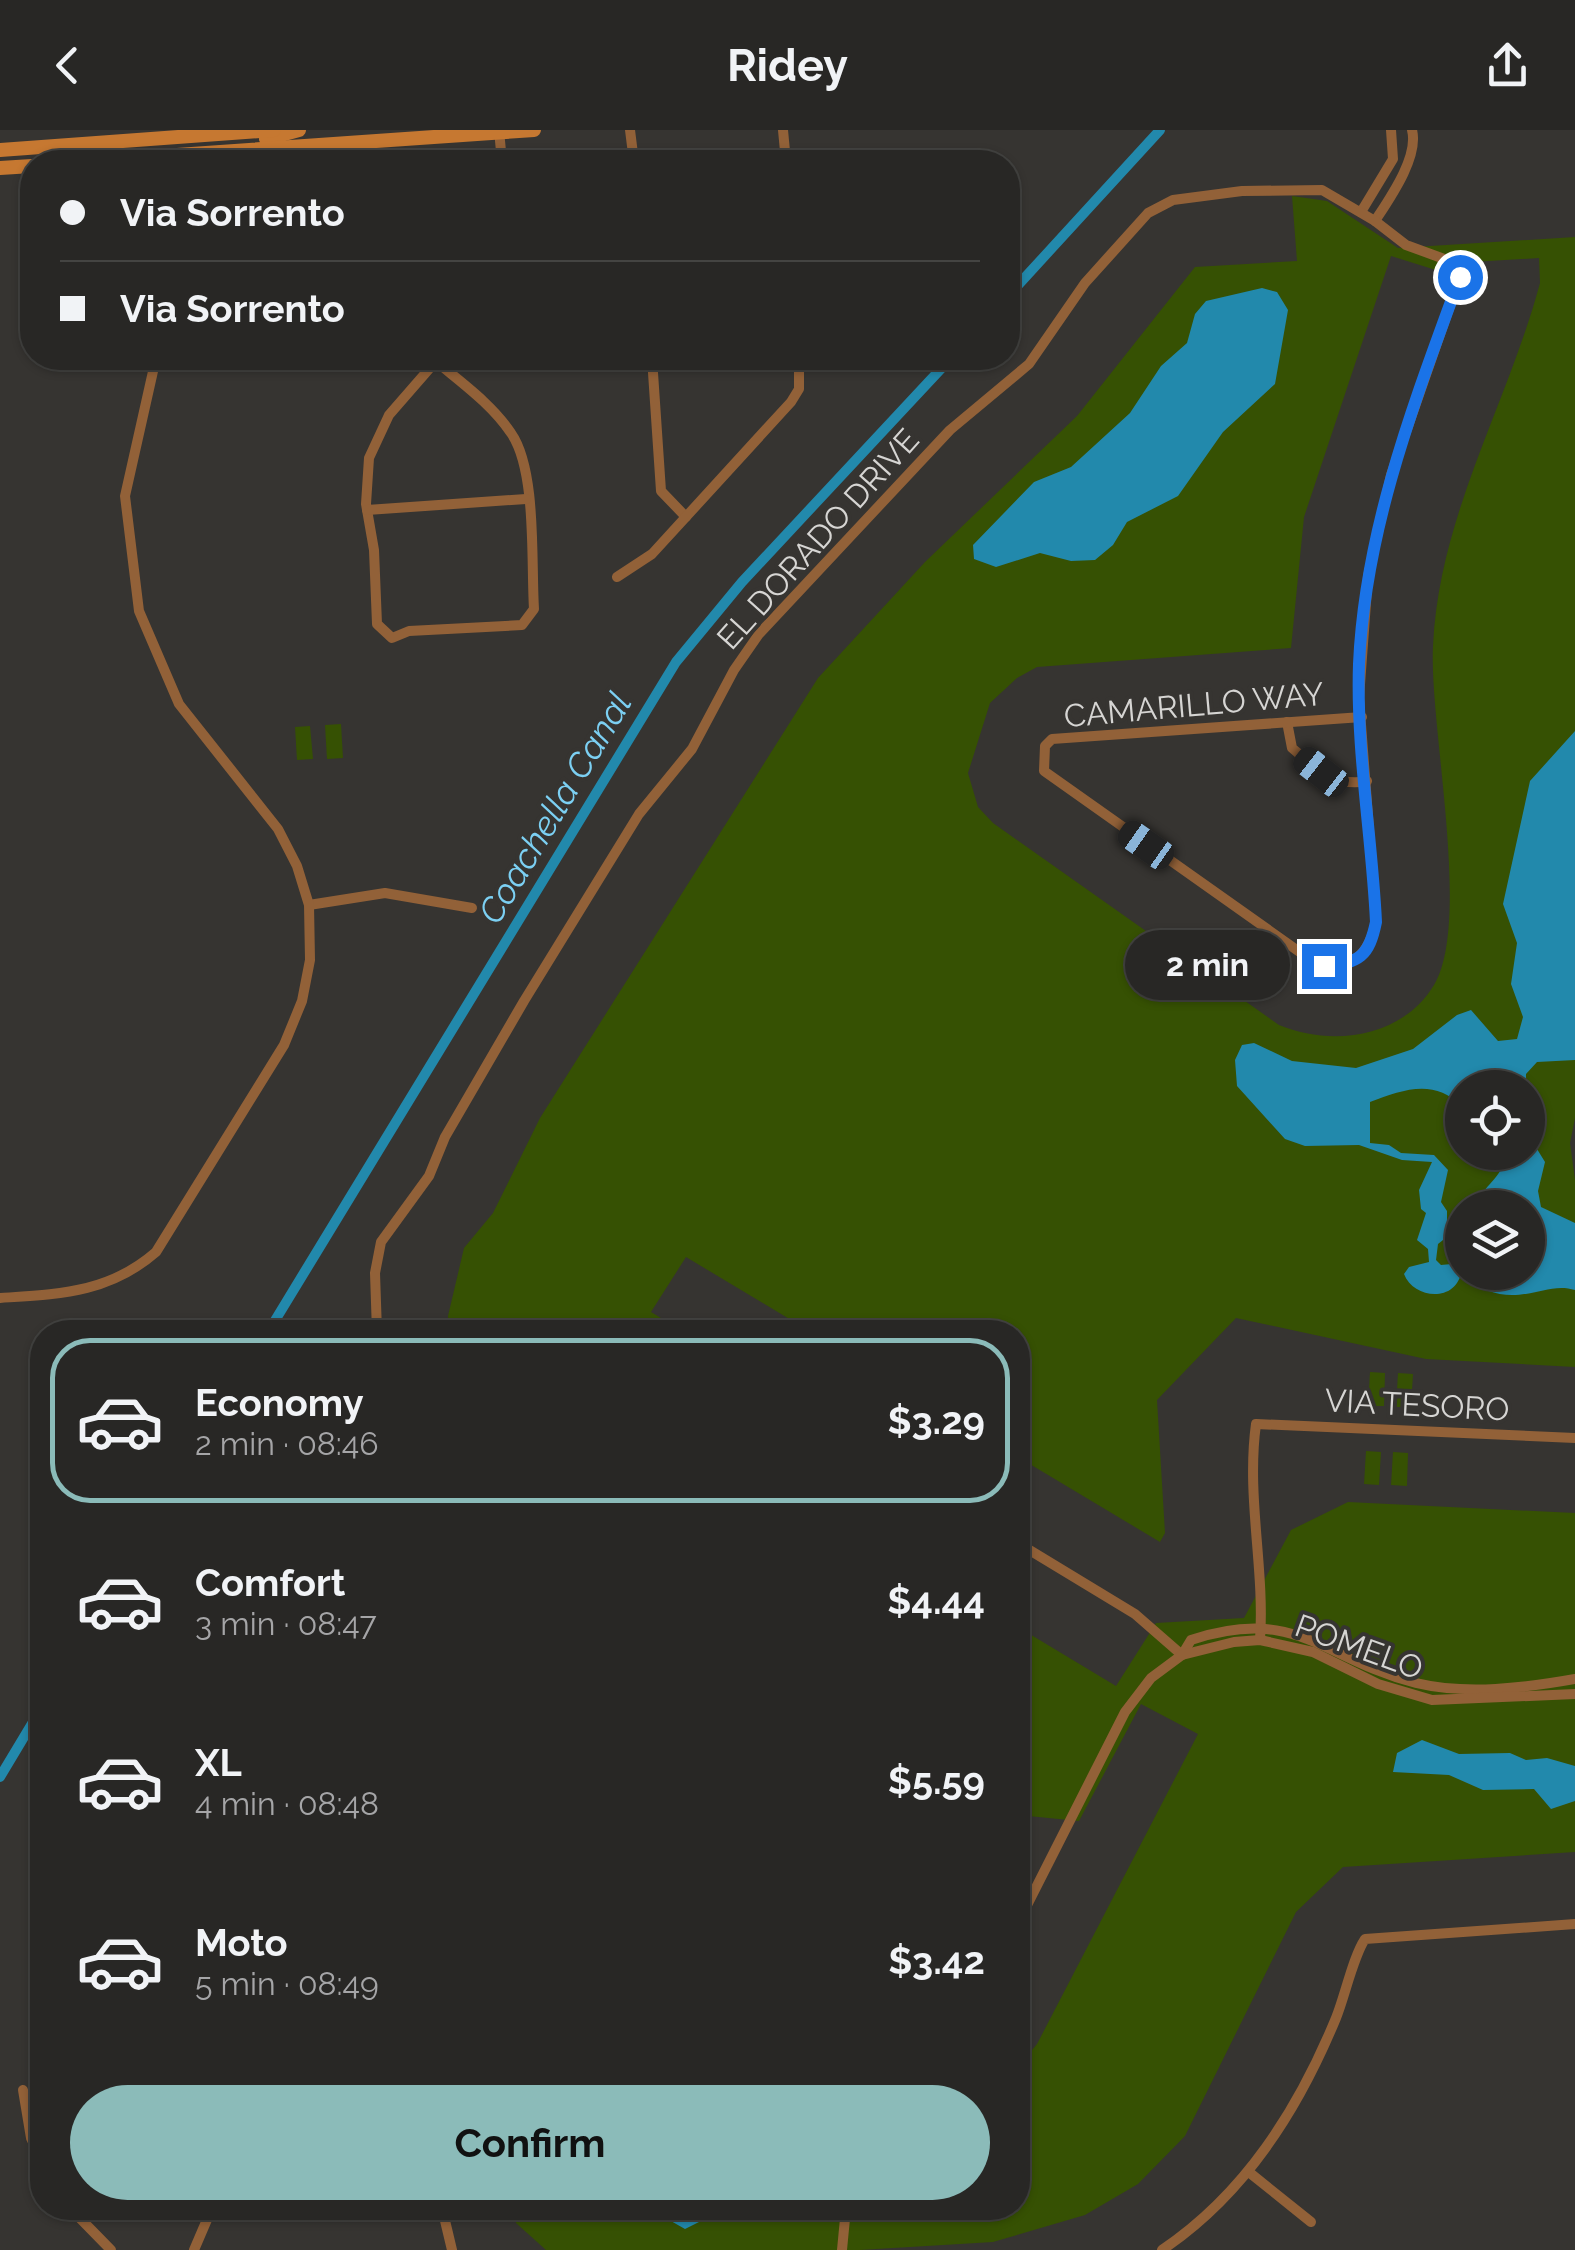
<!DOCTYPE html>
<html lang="en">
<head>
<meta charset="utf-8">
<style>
	:root { --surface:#282725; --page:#302f2d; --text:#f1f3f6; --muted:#a5a5a7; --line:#444442; --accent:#8bbbb9 }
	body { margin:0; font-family:Raleway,sans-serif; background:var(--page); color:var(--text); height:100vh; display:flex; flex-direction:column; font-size:38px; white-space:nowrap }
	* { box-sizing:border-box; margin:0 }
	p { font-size:32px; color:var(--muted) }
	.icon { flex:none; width:55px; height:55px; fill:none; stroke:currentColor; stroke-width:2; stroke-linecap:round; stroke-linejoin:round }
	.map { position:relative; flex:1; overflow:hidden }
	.details { position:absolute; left:30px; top:1190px; width:1000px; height:900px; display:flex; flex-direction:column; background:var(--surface); border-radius:40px; box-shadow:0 2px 8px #0004,0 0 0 2px var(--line) }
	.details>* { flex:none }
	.guide { position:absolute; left:20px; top:20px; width:1000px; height:220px; border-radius:40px; box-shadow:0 2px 8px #0004,0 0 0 2px var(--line); display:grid; align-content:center; height:220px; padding:0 40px; background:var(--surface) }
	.buttons { position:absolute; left:1445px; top:940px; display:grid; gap:20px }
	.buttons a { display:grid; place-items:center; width:100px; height:100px; border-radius:50%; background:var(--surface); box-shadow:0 2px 8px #0004,0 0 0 2px var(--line); font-size:50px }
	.end { position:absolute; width:45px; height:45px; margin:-22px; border:12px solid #1a73e8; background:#fff; box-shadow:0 0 0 5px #fff }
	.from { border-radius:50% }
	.bubble { position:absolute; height:70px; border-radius:35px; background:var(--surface); box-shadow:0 2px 8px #0004,0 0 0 2px var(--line); font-size:32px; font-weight:700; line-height:70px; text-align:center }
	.car { position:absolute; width:30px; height:60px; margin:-30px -15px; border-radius:12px; box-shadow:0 0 8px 2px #0007; background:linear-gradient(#222 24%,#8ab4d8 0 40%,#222 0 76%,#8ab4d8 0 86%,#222 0) }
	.guide b { display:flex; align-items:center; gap:35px; height:95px; font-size:38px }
	.guide b+b { border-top:2px solid var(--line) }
	.guide i { width:25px; height:25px; background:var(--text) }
	ul { padding:18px 0 0; list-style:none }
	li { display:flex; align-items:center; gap:30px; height:165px; margin:0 20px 15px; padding:0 20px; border:5px solid transparent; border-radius:40px }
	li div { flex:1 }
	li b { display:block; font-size:38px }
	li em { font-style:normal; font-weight:700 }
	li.on { border-color:var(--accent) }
	li>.icon { width:90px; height:90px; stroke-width:1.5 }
	.primary-button { display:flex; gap:20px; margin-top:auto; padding:20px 40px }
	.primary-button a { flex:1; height:115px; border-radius:60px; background:var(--accent); color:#111; font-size:40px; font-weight:700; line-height:115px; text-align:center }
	header { display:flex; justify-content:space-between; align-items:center; height:130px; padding:0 40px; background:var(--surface); font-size:45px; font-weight:700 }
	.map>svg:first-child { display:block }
</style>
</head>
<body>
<header><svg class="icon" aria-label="back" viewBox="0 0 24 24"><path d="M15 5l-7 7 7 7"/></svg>Ridey<svg class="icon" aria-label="share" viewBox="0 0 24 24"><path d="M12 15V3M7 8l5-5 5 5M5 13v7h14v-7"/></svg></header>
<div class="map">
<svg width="1575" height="2120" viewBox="0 0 1575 2120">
	<rect width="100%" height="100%" fill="#363431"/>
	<g fill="#365103" fill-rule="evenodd">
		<path d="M1292,66l35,5 71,47 177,-11v881l-5,25 5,37v187l-149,-8 -190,-41 -79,82 8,133 -5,9 -142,-85v-125h-207l-125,-75 -35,55 25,15 -4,5h-223l-1,-16 16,-68 29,-35 47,-95 278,-440 107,-116 152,-146 118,-149 102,-6zM1391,126l48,15 33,-9 67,-4 1,25c-33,123 -101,232 -107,363 -4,81 39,275 1,339 -32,53 -102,62 -155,40l-286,-202 -15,-16 -10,-34 22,-70 27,-25 20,-11 254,-19 13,-131zM1462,958h66v64h-66zM1462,1078h66v64h-66z"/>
		<polygon points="341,594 343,628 327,629 325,595"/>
		<polygon points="310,596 313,629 297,630 295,597"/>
		<polygon points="1370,1242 1385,1243 1384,1276 1368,1276"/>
		<polygon points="1398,1243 1413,1244 1411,1277 1396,1277"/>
		<polygon points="1366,1321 1381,1322 1379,1355 1364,1354"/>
		<polygon points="1393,1322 1408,1323 1407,1356 1391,1355"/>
		<polygon points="1348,1372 1575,1383 1575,1722 1343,1737 1296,1782 1185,2006 1138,2054 1085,2085 993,2112 860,2120 546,2120 516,2093 514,2078 1018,2078 1018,1937 1037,1914 1198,1604 1141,1574 1079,1691 1018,1685 1018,1497 1116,1556 1156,1493 1244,1488 1291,1400"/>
	</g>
	<g fill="#2289ac">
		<polygon points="1262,158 1277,162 1288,180 1275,254 1223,302 1178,366 1127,392 1113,415 1095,430 1071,431 1040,423 996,437 974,429 973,415 1034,352 1071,337 1130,283 1161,236 1187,213 1195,184 1206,171"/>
		<path d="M1575,601v329l-38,2 -11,12c-1,27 22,48 11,75l8,13 -7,29 3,16 34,16v67c-28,-9 -51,15 -89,0l-9,-13 -11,-4 62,-1v-64l-52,-2c4,-18 23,-24 31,-50l21,-4v-64h-66v19c-27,-29 -58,-18 -92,-5v41l19,2 12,8 33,2 14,15 -7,32 6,9v23l15,6v8l-19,-8 -5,4 -2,16 5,5 21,-2c1,41 -48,38 -58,11l5,-7 20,-5 -1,-13 -11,-9 9,-27 -5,-4 -2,-19 13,-28 -30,-2 -43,-15 -54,1 -20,-7 -48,-53 -2,-26 7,-15 12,-2 38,18 64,7 57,-19 44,-34 14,-5 27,31 19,-2 6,-22 -12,-33 6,-41 -14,-39 27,-123z"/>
		<polygon points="1422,1610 1459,1624 1510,1623 1526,1630 1547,1628 1575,1636 1575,1671 1551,1679 1534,1659 1483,1660 1449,1645 1393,1642 1397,1623"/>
		<polygon points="648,2078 710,2078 701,2091 685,2099"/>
	</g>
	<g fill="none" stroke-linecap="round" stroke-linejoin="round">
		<g stroke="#2289ac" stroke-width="10">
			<polyline points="1008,166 1160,0"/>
			<polyline points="268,1202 676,532 742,452 951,228"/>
			<polyline points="0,1647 42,1577"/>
		</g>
		<g stroke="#926138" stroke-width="10">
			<polyline points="499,0 502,32"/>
			<polyline points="630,0 634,32"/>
			<polyline points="783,0 786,32"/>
			<polyline points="340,15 341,32"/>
			<polyline points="1361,82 1393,29 1391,0"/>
			<path d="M1375,91c15,-23 44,-64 37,-91"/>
			<path d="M432,228c27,23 59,45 79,75 26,37 20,129 23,176l-12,16 -113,6 -17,7 -15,-14 -3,-74 -8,-46 3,-46 20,-43 47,-54 4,-3"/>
			<polyline points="652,228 661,361 686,387"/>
			<polyline points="367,380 526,369"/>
			<polyline points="617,447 652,424 791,272 799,259 799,228"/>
			<path d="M1287,592l5,26c23,19 43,40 75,33"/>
			<polyline points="309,775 385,763 472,778"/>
			<path d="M0,1168c60,-4 109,-5 156,-46l128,-207 18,-44 8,-41 -1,-55 -12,-39 -19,-37 -99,-125 -40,-93 -14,-115 31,-138"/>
			<path d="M377,1202l-2,-59 6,-31 48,-66 16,-39 79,-136 115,-187 53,-65 42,-79 25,-36 191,-204 79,-66 56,-81 63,-70 25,-13 69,-9 80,-1 53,31 31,24 52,19 2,13 -69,198 -23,101 -9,122 17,223c-10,46 -36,53 -75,32l-257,-182 1,-25 7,-7 310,-22"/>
			<polyline points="625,1202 657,1197 681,1202"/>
			<polyline points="1018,1413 1135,1484 1182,1525"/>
			<path d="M1260,1510c5,-72 -14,-143 -4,-216l319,14"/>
			<path d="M1182,1525l9,-15c107,-35 131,19 225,43 50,12 109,5 159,-4"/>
			<polyline points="1018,1793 1125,1582 1151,1548 1182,1525 1234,1512 1260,1510 1313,1522 1378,1554 1432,1570 1575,1564"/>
			<polyline points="23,1960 31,2008 42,2031"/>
			<polyline points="1250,2043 1311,2092"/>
			<polyline points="70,2078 111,2120"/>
			<polyline points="442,2078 452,2120"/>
			<polyline points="194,2120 212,2078"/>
			<polyline points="842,2120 846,2078"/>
			<path d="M1162,2120c83,-56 136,-140 174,-232 9,-22 17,-61 29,-79l210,-15"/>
		</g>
		<g stroke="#c67831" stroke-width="14">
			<polyline points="266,9 299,0"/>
			<polyline points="0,20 274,0"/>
			<polyline points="76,32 534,0"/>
			<polyline points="0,38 32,36"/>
		</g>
	</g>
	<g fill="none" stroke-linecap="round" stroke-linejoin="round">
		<path stroke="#1a73e8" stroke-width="12" d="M1324,836c36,-3 45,-10 52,-44 -4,-85 -20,-173 -17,-258 6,-135 55,-261 101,-387"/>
	</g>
	<g text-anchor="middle" stroke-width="8" stroke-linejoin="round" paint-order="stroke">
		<g font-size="32" fill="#d6d5d3" stroke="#363431">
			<text transform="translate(818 409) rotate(-48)" y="11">EL DORADO DRIVE</text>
			<text transform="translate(1194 575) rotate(-5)" y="11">CAMARILLO WAY</text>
			<text transform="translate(1417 1275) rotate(3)" y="11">VIA TESORO</text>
			<text transform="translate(1359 1517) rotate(20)" y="11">POMELO</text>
		</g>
		<g font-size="35" font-style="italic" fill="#7cd0f3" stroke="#363431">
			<text transform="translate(555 678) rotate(-59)" y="12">Coachella Canal</text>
		</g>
	</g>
</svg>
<div class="buttons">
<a><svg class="icon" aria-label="locate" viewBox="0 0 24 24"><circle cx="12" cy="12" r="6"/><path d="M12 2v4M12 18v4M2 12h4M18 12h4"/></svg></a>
<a><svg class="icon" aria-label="layers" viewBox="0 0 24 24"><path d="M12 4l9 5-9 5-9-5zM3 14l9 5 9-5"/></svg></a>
</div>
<i class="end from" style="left:1460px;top:147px"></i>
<i class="end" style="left:1324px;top:836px"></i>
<div class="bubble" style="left:1125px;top:800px;width:165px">2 min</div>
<i class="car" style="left:1321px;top:642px;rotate:308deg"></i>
<i class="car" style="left:1146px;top:715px;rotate:305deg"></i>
<div class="guide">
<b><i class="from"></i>Via Sorrento</b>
<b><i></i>Via Sorrento</b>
</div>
<section class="details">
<ul>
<li class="on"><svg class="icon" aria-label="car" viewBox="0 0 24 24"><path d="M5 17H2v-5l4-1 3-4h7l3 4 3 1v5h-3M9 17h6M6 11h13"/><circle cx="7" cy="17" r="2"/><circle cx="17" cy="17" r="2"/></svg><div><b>Economy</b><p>2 min · 08:46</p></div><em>$3.29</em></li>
<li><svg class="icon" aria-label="car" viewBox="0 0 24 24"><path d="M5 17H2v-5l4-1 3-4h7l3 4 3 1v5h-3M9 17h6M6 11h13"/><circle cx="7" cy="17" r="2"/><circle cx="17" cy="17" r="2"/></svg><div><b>Comfort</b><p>3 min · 08:47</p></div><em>$4.44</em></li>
<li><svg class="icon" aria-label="car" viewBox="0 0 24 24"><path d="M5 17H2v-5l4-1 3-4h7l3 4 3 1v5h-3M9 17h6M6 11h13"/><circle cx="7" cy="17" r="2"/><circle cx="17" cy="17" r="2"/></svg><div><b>XL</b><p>4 min · 08:48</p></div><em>$5.59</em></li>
<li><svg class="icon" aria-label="car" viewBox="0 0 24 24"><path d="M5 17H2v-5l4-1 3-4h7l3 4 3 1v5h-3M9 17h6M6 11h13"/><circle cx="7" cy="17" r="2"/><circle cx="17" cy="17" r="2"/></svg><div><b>Moto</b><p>5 min · 08:49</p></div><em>$3.42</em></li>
</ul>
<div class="primary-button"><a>Confirm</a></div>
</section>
</div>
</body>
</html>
